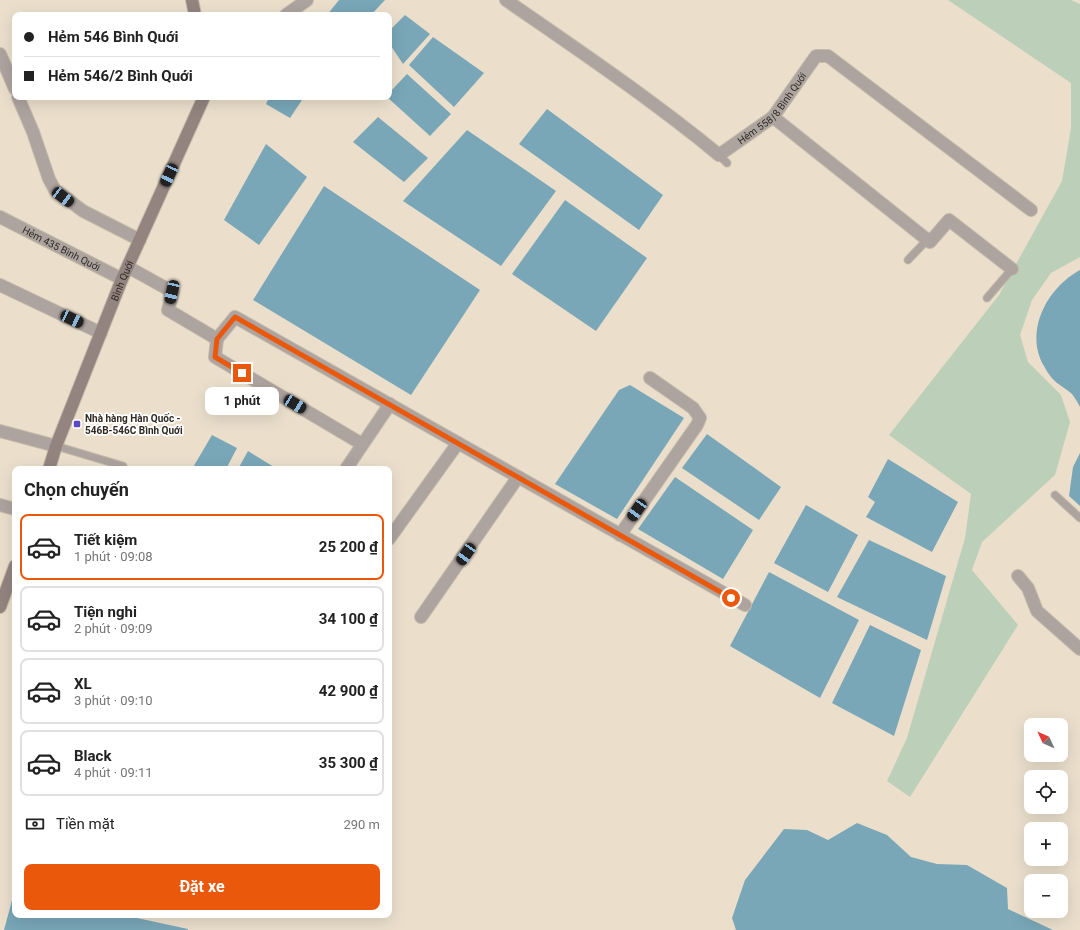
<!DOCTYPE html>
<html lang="vi">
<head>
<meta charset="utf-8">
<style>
	:root { --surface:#fff; --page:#f2f2f2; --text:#222; --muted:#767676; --line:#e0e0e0; --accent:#ea580c }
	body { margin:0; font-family:Roboto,sans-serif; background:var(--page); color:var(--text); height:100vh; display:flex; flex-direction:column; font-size:15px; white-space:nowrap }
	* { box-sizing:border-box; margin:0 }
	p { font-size:13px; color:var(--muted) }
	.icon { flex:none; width:22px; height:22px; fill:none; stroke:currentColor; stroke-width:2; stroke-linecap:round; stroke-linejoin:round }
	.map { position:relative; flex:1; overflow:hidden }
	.sheet { position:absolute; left:12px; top:466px; width:380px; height:452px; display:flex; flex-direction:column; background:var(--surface); border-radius:8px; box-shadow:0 4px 16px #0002 }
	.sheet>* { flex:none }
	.top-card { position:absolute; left:12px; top:12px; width:380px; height:88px; border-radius:8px; box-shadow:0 4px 16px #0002; display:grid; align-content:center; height:88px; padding:0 12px; background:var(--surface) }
	.needle { width:26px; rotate:314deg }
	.fabs { position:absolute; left:1024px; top:718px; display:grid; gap:8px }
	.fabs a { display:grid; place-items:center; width:44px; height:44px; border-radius:8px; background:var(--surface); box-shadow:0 4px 16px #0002; font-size:20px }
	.end { position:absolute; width:18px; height:18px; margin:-9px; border:5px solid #ea580c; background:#fff; box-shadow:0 0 0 2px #fff }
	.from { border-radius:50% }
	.bubble { position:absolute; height:28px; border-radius:8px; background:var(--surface); box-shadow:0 4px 16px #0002; font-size:13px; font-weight:700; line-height:28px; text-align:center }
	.car { position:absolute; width:12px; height:24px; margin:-12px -6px; border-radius:5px; box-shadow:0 0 3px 1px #0007; background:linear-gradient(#222 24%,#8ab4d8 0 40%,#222 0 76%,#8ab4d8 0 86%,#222 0) }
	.top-card b { display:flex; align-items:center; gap:14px; height:38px; font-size:15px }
	.top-card b+b { border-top:1px solid var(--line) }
	.top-card i { width:10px; height:10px; background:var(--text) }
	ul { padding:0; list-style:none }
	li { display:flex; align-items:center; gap:12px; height:66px; margin:0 8px 6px; padding:0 4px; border:2px solid var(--line); border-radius:8px }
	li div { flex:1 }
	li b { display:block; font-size:15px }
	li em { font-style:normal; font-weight:700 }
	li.selected { border-color:var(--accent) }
	li>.icon { width:36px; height:36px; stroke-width:1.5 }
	h2 { padding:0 12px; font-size:18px; line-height:48px }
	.pay { display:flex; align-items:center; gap:10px; height:44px; padding:0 12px; font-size:15px }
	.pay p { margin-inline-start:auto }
	.primary-button { display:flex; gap:8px; margin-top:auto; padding:8px 12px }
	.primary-button a { flex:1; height:46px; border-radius:8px; background:var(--accent); color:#fff; font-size:16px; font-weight:700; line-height:46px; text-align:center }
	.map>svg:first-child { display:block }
</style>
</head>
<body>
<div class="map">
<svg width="1080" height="930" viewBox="0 0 1080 930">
	<rect width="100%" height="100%" fill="#ebdfcc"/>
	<polygon fill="#bccfb8" points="948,0 1071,0 1080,4 1080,257 1051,273 1032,300 1020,335 1028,362 1061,395 1070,422 1055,475 982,542 972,570 1018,625 910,797 887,781 907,738 965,538 971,494 889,435 999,295 1062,181 1071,128 1071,83"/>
	<g fill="#79a7b8">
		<polygon points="339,0 385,0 371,15 327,15"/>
		<polygon points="405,15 430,34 403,64 389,43 389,31"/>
		<polygon points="433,37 484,73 454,107 409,65"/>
		<polygon points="407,74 451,114 430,136 387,97 389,97 389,93"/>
		<polygon points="269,97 304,97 290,118 266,104"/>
		<polygon points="547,109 663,195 639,230 519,144"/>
		<polygon points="378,117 428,158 404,182 353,142"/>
		<polygon points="467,130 556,191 501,266 403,201"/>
		<polygon points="266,144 307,177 259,245 224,220"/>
		<polygon points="324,186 480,290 411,395 253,300"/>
		<polygon points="565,200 647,258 596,331 512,274"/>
		<path d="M1080,270v137c-2,-4 -5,-9 -8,-13 -4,-4 -10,-7 -15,-11 -5,-4 -10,-11 -13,-17 -20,-35 3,-78 36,-96z"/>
		<polygon points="630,385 684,418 617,519 555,484 619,390"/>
		<polygon points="707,434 781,487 759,520 682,468"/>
		<polygon points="212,435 237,448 226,469 192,469"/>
		<polygon points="248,451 274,467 273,469 238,469"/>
		<polygon points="1080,453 1080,506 1069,496 1073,467"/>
		<polygon points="888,459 958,502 932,552 866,517 875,502 868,497"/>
		<polygon points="675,477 753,530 723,579 638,529"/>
		<polygon points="806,505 858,535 828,592 774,563"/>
		<polygon points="869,540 946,576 927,640 837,597"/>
		<polygon points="769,572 859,620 820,698 730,646"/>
		<polygon points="870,625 921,650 894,736 832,703"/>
		<polygon points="857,823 887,835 911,857 937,864 967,865 1007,888 1008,909 1053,930 736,930 732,918 745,880 784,829 807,830 828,840"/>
		<polygon points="15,889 15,915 123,915 188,929 188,930 4,930"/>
	</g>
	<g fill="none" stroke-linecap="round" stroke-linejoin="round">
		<defs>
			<g id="service">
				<polyline points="719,155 727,163"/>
				<polyline points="908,260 927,240"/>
				<polyline points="987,298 1012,269"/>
				<polyline points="56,446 123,466"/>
				<polyline points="1055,495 1080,518"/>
			</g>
			<g id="minor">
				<path id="s1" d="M506,0c72,50 145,99 213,155l54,-38 43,-61h12l203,154"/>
				<polyline points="286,15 307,0"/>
				<polyline points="0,54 15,89"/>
				<polyline points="18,97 33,132 49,179 55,190 83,211 140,240"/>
				<polyline points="773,117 930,242 949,220 1012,269"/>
				<path id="s2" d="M0,217l122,62"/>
				<polyline points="128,267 173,292 168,310 217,339 235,317 745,605"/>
				<polyline points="0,285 101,333"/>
				<polyline points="217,339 215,357 362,444"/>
				<polyline points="0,431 56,446"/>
				<polyline points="346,469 390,404"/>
				<polyline points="0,505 15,509"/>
				<polyline points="620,535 697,425 700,418 693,408 650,378"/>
				<polyline points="389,539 458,443"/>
				<polyline points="1018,576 1028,588 1037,611 1080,649"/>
				<polyline points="421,617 518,477"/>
			</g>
			<g id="secondary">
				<polyline points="192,0 195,15"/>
				<path id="s3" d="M49,469l7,-23 66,-167 82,-182"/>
				<polyline points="0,607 15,566"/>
			</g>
		</defs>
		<use href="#service" stroke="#c5bbaa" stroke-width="9"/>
		<use href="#minor" stroke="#c5bbaa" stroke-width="14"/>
		<use href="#secondary" stroke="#c5bbaa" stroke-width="14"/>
		<use href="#service" stroke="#ada39f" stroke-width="7"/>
		<use href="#minor" stroke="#ada39f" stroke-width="12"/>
		<use href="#secondary" stroke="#93847f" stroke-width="12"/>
	</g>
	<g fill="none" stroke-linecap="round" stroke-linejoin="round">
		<polyline stroke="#ea580c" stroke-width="5" points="242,373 215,357 217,339 235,317 731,598"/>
	</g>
	<rect fill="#5b4ac2" stroke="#fff" stroke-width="1.5" x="73" y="420" width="8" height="8" rx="2"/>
	<g text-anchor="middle" stroke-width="3.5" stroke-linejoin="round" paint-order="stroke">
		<g font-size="10" fill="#2e2922" stroke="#fff">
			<text dy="4" stroke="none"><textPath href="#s1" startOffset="335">Hẻm 558/8 Bình Quới</textPath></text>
			<text dy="4" stroke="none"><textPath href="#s2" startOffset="69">Hẻm 435 Bình Quới</textPath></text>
			<text dy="4" stroke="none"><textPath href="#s3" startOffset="202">Bình Quới</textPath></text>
		</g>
		<g font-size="10" font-weight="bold" fill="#2e2922" stroke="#fff" text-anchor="start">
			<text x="85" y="422">Nhà hàng Hàn Quốc -<tspan x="85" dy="12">546B-546C Bình Quới</tspan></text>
		</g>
	</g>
</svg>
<div class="fabs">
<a><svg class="needle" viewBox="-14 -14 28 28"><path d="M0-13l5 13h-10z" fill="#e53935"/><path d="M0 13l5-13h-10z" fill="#767676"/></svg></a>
<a><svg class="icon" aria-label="locate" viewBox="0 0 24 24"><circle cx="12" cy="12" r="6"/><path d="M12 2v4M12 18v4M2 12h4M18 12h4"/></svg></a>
<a>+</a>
<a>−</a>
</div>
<i class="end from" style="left:731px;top:598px"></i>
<i class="end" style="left:242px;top:373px"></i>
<div class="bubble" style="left:205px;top:387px;width:74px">1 phút</div>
<i class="car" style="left:169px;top:175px;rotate:205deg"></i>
<i class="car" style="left:63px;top:197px;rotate:127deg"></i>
<i class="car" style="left:172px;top:292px;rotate:193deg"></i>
<i class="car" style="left:72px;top:319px;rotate:115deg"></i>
<i class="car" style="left:295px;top:404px;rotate:121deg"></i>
<i class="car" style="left:637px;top:510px;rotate:215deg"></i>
<i class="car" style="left:466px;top:554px;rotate:215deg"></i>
<div class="top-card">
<b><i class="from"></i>Hẻm 546 Bình Quới</b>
<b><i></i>Hẻm 546/2 Bình Quới</b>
</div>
<section class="sheet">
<h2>Chọn chuyến</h2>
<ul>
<li class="selected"><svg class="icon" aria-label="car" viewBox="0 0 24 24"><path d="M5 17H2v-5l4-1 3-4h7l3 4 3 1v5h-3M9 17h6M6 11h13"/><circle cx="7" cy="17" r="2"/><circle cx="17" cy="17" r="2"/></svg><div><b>Tiết kiệm</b><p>1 phút · 09:08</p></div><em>25 200 ₫</em></li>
<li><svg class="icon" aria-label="car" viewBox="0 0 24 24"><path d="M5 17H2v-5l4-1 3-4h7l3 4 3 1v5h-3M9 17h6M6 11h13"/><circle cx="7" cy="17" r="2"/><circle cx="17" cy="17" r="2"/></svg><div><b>Tiện nghi</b><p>2 phút · 09:09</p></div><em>34 100 ₫</em></li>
<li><svg class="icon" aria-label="car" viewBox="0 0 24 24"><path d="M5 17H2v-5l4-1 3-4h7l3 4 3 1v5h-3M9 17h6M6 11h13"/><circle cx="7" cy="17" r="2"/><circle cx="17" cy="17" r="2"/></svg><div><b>XL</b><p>3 phút · 09:10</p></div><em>42 900 ₫</em></li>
<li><svg class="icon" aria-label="car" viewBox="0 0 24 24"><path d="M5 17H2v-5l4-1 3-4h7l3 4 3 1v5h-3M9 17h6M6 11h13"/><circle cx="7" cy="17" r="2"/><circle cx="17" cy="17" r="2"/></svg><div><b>Black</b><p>4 phút · 09:11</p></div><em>35 300 ₫</em></li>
</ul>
<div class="pay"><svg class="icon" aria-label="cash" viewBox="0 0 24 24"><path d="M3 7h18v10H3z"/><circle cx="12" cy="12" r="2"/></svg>Tiền mặt<p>290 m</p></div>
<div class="primary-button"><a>Đặt xe</a></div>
</section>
</div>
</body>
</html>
